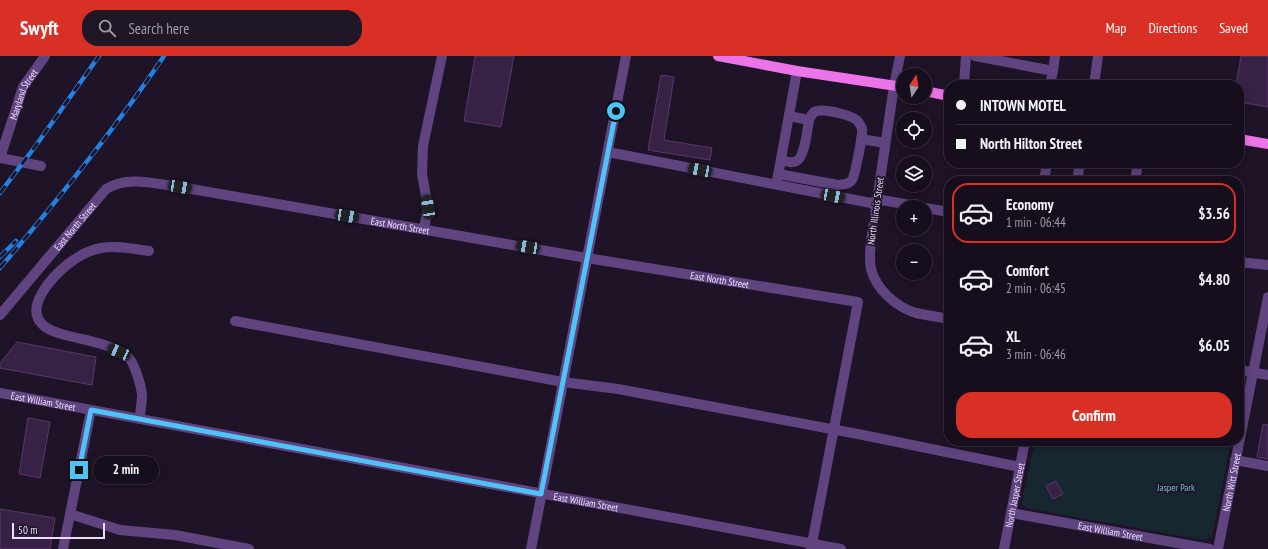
<!DOCTYPE html>
<html lang="en">
<head>
<meta charset="utf-8">
<style>
	:root { --surface:#170e1d; --page:#201726; --text:#f1f3f6; --muted:#9e9ca4; --line:#362e3b; --accent:#d93025 }
	body { margin:0; font-family:"PT Sans Narrow",sans-serif; background:var(--page); color:var(--text); height:100vh; display:flex; flex-direction:column; font-size:15px; white-space:nowrap }
	* { box-sizing:border-box; margin:0 }
	p { font-size:13px; color:var(--muted) }
	.icon { flex:none; width:22px; height:22px; fill:none; stroke:currentColor; stroke-width:2; stroke-linecap:round; stroke-linejoin:round }
	.map { position:relative; flex:1; overflow:hidden }
	.side { position:absolute; left:944px; top:120px; width:300px; height:270px; display:flex; flex-direction:column; background:var(--surface); border-radius:16px; box-shadow:0 2px 10px #0003,0 0 0 1px var(--line) }
	.side>* { flex:none }
	.banner { position:absolute; left:944px; top:24px; width:300px; height:88px; border-radius:16px; box-shadow:0 2px 10px #0003,0 0 0 1px var(--line); display:grid; align-content:center; height:88px; padding:0 12px; background:var(--surface) }
	.needle { width:26px; rotate:12deg }
	.buttons { position:absolute; left:896px; top:12px; display:grid; gap:8px }
	.buttons a { display:grid; place-items:center; width:36px; height:36px; border-radius:50%; background:var(--surface); box-shadow:0 2px 10px #0003,0 0 0 1px var(--line); font-size:20px }
	.scale { position:absolute; left:12px; bottom:10px; width:93px; box-sizing:border-box; padding-left:4px; border:2px solid #eddefb; border-top:0; font-size:11px; line-height:14px; white-space:nowrap; color:#eddefb; -webkit-text-stroke:3px #1f1327; paint-order:stroke }
	.end { position:absolute; width:18px; height:18px; margin:-9px; border:5px solid #4fc3f7; background:#111; box-shadow:0 0 0 2px #111 }
	.from { border-radius:50% }
	.bubble { position:absolute; height:28px; border-radius:14px; background:var(--surface); box-shadow:0 2px 10px #0003,0 0 0 1px var(--line); font-size:13px; font-weight:800; line-height:28px; text-align:center }
	.car { position:absolute; width:12px; height:24px; margin:-12px -6px; border-radius:5px; box-shadow:0 0 3px 1px #0007; background:linear-gradient(#222 24%,#8ab4d8 0 40%,#222 0 76%,#8ab4d8 0 86%,#222 0) }
	.banner b { display:flex; align-items:center; gap:14px; height:38px; font-size:15px }
	.banner b+b { border-top:1px solid var(--line) }
	.banner i { width:10px; height:10px; background:var(--text) }
	ul { padding:7px 0 0; list-style:none }
	li { display:flex; align-items:center; gap:12px; height:60px; margin:0 8px 6px; padding:0 4px; border:2px solid transparent; border-radius:16px }
	li div { flex:1 }
	li b { display:block; font-size:15px }
	li em { font-style:normal; font-weight:800 }
	li.current { border-color:var(--accent) }
	li>.icon { width:36px; height:36px; stroke-width:1.5 }
	.primary-button { display:flex; gap:8px; margin-top:auto; padding:8px 12px }
	.primary-button a { flex:1; height:46px; border-radius:16px; background:var(--accent); color:#fff; font-size:16px; font-weight:800; line-height:46px; text-align:center }
	header { display:flex; align-items:center; gap:24px; box-sizing:border-box; height:56px; padding:0 20px; background:var(--accent); color:#fff }
	header strong { font-size:19px }
	nav { display:flex; gap:22px; margin-inline-start:auto; font-size:14px }
	.search { width:280px; height:36px; background:var(--page); display:flex; align-items:center; gap:10px; box-sizing:border-box; padding:0 14px; border-radius:16px; color:var(--muted); font-size:15px }
	.map>svg:first-child { display:block }
</style>
</head>
<body>
<header>
<strong>Swyft</strong>
<div class="search"><svg class="icon" aria-label="search" viewBox="0 0 24 24"><circle cx="10" cy="10" r="6"/><path d="M15 15l6 6"/></svg>Search here</div>
<nav><a>Map</a><a>Directions</a><a>Saved</a></nav>
</header>
<div class="map">
<svg width="1268" height="493" viewBox="0 0 1268 493">
	<rect width="100%" height="100%" fill="#1f1327"/>
	<polygon fill="#172730" points="1035,385 1231,385 1212,481 1204,484 1026,452 1022,448 1022,446"/>
	<g fill="#372245" stroke="#58376e">
		<polygon points="475,0 514,0 501,71 464,65"/>
		<polygon points="1241,0 1268,0 1268,51 1239,46 1239,29 1236,29"/>
		<polygon points="661,19 674,21 664,84 712,92 710,104 648,94"/>
		<polygon points="17,286 96,301 92,329 0,312 0,307"/>
		<polygon points="28,362 50,366 40,422 19,418"/>
		<polygon points="1263,368 1268,369 1268,403 1257,401"/>
		<polygon points="1056,425 1063,438 1053,443 1046,430"/>
		<polygon points="0,453 55,462 50,493 0,493"/>
	</g>
	<g fill="none" stroke-linecap="round" stroke-linejoin="round">
		<g stroke="#5f4480" stroke-width="10">
			<path d="M900,0l-6,30 -23,155c-1,10 -2,19 0,28 5,20 25,38 45,44 10,2 22,4 33,6"/>
			<polyline points="975,0 1053,15 1050,29"/>
			<polyline points="1053,15 1055,0"/>
			<polyline points="964,29 966,0"/>
			<polyline points="1094,29 1098,0"/>
			<polyline points="861,83 885,87"/>
			<polyline points="608,96 876,148"/>
			<path id="s1" d="M0,102l23,-71 22,-31"/>
			<polyline points="0,102 41,110"/>
			<path d="M781,104c4,1 9,3 12,2 12,0 14,-32 16,-42l-20,-4"/>
			<path d="M778,118l60,11c6,-1 10,0 14,-5 3,-5 11,-45 10,-51 0,-2 -2,-4 -3,-6 -4,-8 -34,-14 -42,-12 -5,1 -6,5 -8,9"/>
			<polyline points="777,125 797,15"/>
			<polyline points="1044,125 1047,107"/>
			<polyline points="1077,125 1080,107"/>
			<polyline points="1135,125 1138,107"/>
			<polyline points="876,143 921,151"/>
			<polyline points="925,152 949,156"/>
			<polyline points="424,173 428,151 422,118 423,90 442,0"/>
			<polyline points="1239,206 1268,209"/>
			<path id="s2" d="M0,259l106,-126c22,-14 49,-5 74,-2l407,71 271,44 -47,247"/>
			<polyline points="235,265 563,326 618,333 863,379 1020,411"/>
			<polyline points="1239,314 1268,319"/>
			<path id="s3" d="M0,337l841,156"/>
			<path d="M140,363c0,-8 2,-16 2,-24 -1,-10 -8,-34 -15,-39 -17,-12 -39,-15 -58,-20 -8,-2 -21,-5 -27,-12 -18,-18 12,-49 26,-60 9,-7 22,-14 33,-16 15,-3 33,1 48,3"/>
			<polyline points="1235,404 1268,410"/>
			<path id="s4" d="M1011,457l199,36"/>
			<polyline points="70,458 120,474 175,479 249,493"/>
			<polyline points="63,493 91,354"/>
			<polyline points="531,493 626,0"/>
			<path id="s5" d="M1004,493l21,-108"/>
			<path id="s6" d="M1218,493l50,-252"/>
		</g>
		<g stroke="#ed73e9" stroke-width="10">
			<polyline points="718,0 797,15 903,31"/>
			<polyline points="925,35 949,40"/>
			<polyline points="1239,83 1268,88"/>
		</g>
		<defs>
			<g id="rail">
				<polyline points="0,137 37,88 99,0"/>
				<polyline points="0,201 16,185"/>
				<path d="M0,212c58,-68 114,-138 164,-212"/>
			</g>
		</defs>
		<use href="#rail" stroke="#2281e2" stroke-width="4.5"/>
		<use href="#rail" stroke="#1f1327" stroke-width="3" stroke-dasharray="9" stroke-linecap="butt"/>
	</g>
	<g fill="none" stroke-linecap="round" stroke-linejoin="round">
		<polyline stroke="#4fc3f7" stroke-width="5" points="79,414 91,354 541,438 616,55"/>
	</g>
	<g text-anchor="middle" stroke-width="3.5" stroke-linejoin="round" paint-order="stroke">
		<g font-size="10" fill="#eddefb" stroke="#1f1327">
			<text dy="4" stroke="none"><textPath href="#s1" startOffset="68">Maryland Street</textPath></text>
			<text transform="translate(875 155) rotate(-82)" y="4">North Illinois Street</text>
			<text dy="4" stroke="none"><textPath href="#s2" startOffset="464">East North Street</textPath></text>
			<text dy="4" stroke="none"><textPath href="#s2" startOffset="116">East North Street</textPath></text>
			<text dy="4" stroke="none"><textPath href="#s2" startOffset="788">East North Street</textPath></text>
			<text dy="4" stroke="none"><textPath href="#s3" startOffset="44">East William Street</textPath></text>
			<text dy="4" stroke="none"><textPath href="#s6" startOffset="68">North Witt Street</textPath></text>
			<text dy="4" stroke="none"><textPath href="#s5" startOffset="55">North Jasper Street</textPath></text>
			<text dy="4" stroke="none"><textPath href="#s3" startOffset="596">East William Street</textPath></text>
			<text dy="4" stroke="none"><textPath href="#s4" startOffset="101">East William Street</textPath></text>
		</g>
		<g font-size="10" fill="#72c3d2" stroke="#1f1327">
			<text x="1176" y="435">Jasper Park</text>
		</g>
	</g>
</svg>
<div class="buttons">
<a><svg class="needle" viewBox="-14 -14 28 28"><path d="M0-13l5 13h-10z" fill="#e53935"/><path d="M0 13l5-13h-10z" fill="#9e9ca4"/></svg></a>
<a><svg class="icon" aria-label="locate" viewBox="0 0 24 24"><circle cx="12" cy="12" r="6"/><path d="M12 2v4M12 18v4M2 12h4M18 12h4"/></svg></a>
<a><svg class="icon" aria-label="layers" viewBox="0 0 24 24"><path d="M12 4l9 5-9 5-9-5zM3 14l9 5 9-5"/></svg></a>
<a>+</a>
<a>−</a>
</div>
<div class="scale">50 m</div>
<i class="end from" style="left:616px;top:55px"></i>
<i class="end" style="left:79px;top:414px"></i>
<div class="bubble" style="left:93px;top:400px;width:66px">2 min</div>
<i class="car" style="left:700px;top:114px;rotate:281deg"></i>
<i class="car" style="left:180px;top:131px;rotate:100deg"></i>
<i class="car" style="left:833px;top:140px;rotate:101deg"></i>
<i class="car" style="left:428px;top:151px;rotate:351deg"></i>
<i class="car" style="left:347px;top:160px;rotate:100deg"></i>
<i class="car" style="left:528px;top:191px;rotate:280deg"></i>
<i class="car" style="left:119px;top:296px;rotate:293deg"></i>
<div class="banner">
<b><i class="from"></i>INTOWN MOTEL</b>
<b><i></i>North Hilton Street</b>
</div>
<section class="side">
<ul>
<li class="current"><svg class="icon" aria-label="car" viewBox="0 0 24 24"><path d="M5 17H2v-5l4-1 3-4h7l3 4 3 1v5h-3M9 17h6M6 11h13"/><circle cx="7" cy="17" r="2"/><circle cx="17" cy="17" r="2"/></svg><div><b>Economy</b><p>1 min · 06:44</p></div><em>$3.56</em></li>
<li><svg class="icon" aria-label="car" viewBox="0 0 24 24"><path d="M5 17H2v-5l4-1 3-4h7l3 4 3 1v5h-3M9 17h6M6 11h13"/><circle cx="7" cy="17" r="2"/><circle cx="17" cy="17" r="2"/></svg><div><b>Comfort</b><p>2 min · 06:45</p></div><em>$4.80</em></li>
<li><svg class="icon" aria-label="car" viewBox="0 0 24 24"><path d="M5 17H2v-5l4-1 3-4h7l3 4 3 1v5h-3M9 17h6M6 11h13"/><circle cx="7" cy="17" r="2"/><circle cx="17" cy="17" r="2"/></svg><div><b>XL</b><p>3 min · 06:46</p></div><em>$6.05</em></li>
</ul>
<div class="primary-button"><a>Confirm</a></div>
</section>
</div>
</body>
</html>
